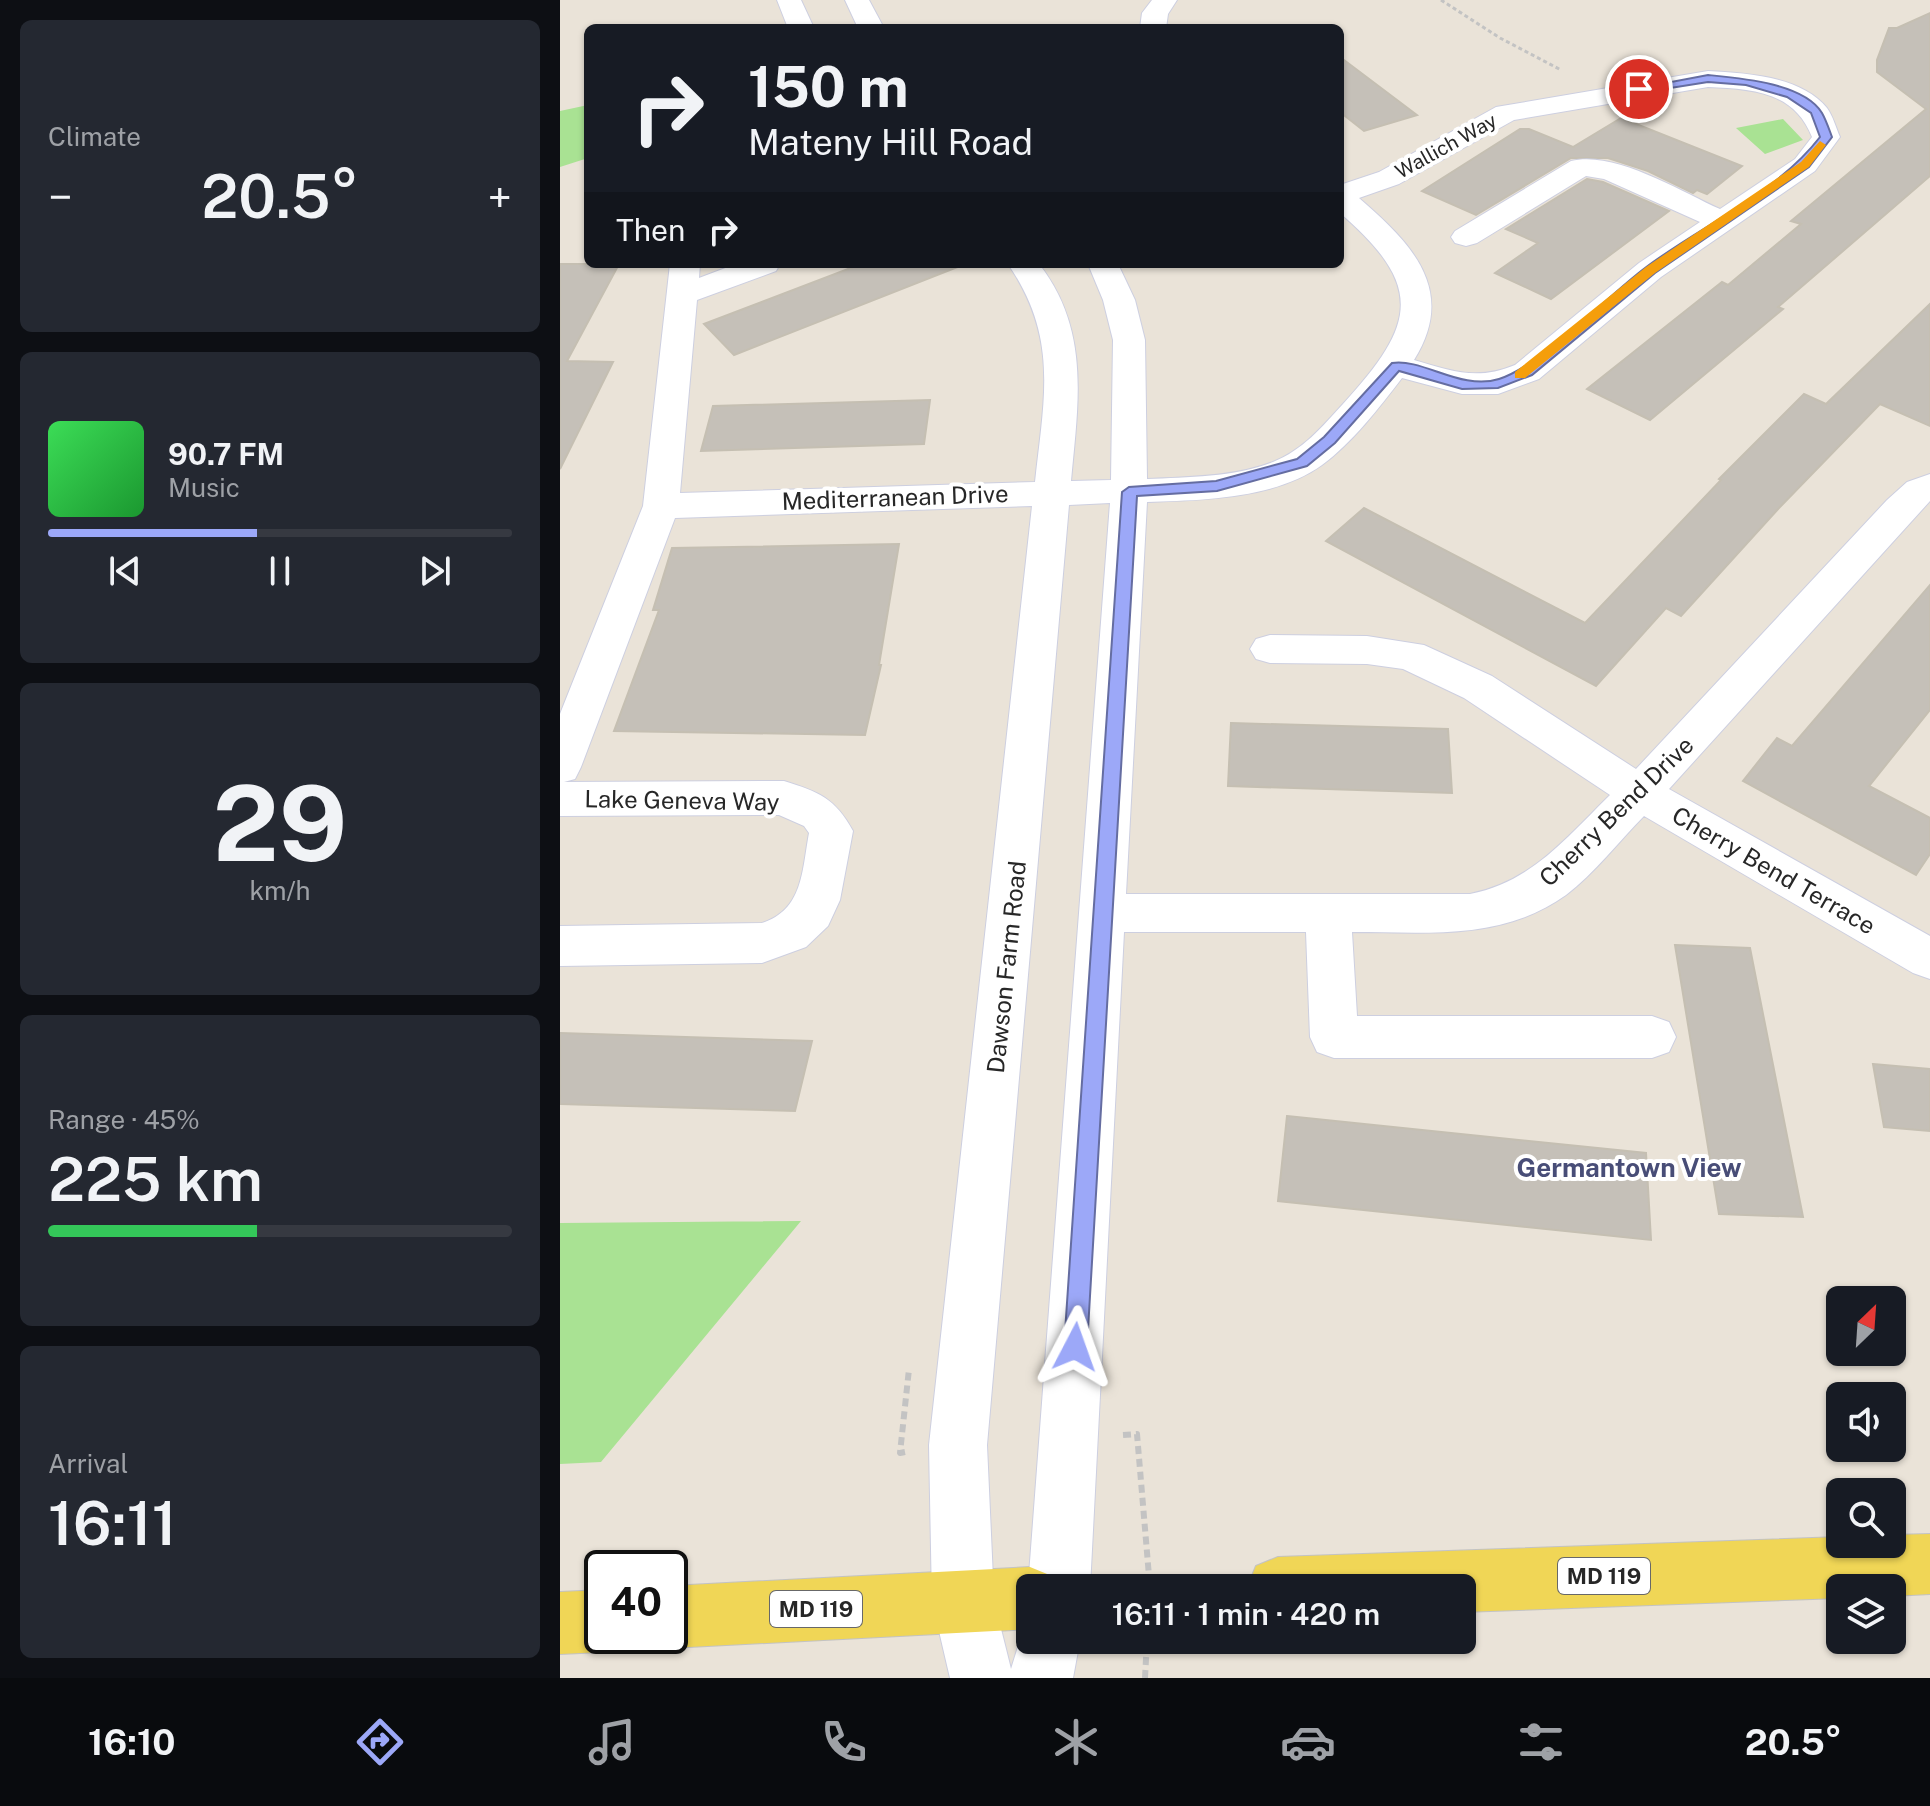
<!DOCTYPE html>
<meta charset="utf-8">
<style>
body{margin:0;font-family:"Public Sans",sans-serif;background:#242831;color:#f1f3f6;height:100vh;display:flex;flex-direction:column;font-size:30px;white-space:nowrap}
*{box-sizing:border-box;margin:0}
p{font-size:26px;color:#9ea1a6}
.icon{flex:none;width:44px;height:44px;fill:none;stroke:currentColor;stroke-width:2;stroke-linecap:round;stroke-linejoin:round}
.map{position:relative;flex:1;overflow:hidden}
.drawer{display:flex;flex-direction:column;gap:20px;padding:20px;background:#0d0f14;width:560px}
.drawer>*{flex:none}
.hud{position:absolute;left:24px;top:24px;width:760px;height:244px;border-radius:12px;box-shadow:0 2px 6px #0004;background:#171b24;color:#f1f3f6;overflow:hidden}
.needle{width:52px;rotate:25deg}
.fabs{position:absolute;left:1266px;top:1286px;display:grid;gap:16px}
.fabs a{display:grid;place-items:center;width:80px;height:80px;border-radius:12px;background:#171b24;box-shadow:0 2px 6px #0004;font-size:40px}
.speed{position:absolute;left:24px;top:1550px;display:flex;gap:16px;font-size:40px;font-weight:700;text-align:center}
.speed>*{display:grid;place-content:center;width:104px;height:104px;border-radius:50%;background:#171b24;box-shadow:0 2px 6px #0004;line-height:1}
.speed .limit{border:4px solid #111;border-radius:12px;background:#fff;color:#111}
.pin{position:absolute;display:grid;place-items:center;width:68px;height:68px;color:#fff;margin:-34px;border:4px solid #fff;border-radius:50%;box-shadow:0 2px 8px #0007}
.me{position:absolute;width:88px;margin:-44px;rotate:4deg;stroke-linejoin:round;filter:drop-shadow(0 0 6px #0008)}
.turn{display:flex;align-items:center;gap:28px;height:168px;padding:0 32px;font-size:36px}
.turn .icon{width:104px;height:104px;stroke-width:2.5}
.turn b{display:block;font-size:56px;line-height:68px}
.then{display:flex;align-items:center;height:76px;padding:0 32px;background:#0003;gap:16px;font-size:30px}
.big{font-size:60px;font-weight:600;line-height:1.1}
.drawer .tile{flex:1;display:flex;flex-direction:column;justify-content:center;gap:12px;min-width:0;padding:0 28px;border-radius:12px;background:#242831}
.drawer .dial{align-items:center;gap:0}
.dial b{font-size:104px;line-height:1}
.song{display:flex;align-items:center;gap:24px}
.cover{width:96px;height:96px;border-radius:12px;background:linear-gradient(135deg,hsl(130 70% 55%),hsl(130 70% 35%))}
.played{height:8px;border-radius:4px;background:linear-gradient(90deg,#9ca8f8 45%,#363941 45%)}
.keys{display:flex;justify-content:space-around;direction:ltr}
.heat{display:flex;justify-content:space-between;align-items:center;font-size:44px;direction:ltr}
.charge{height:12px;border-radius:6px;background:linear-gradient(90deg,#34c759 45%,#363941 0)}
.trip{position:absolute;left:456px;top:1574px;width:460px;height:80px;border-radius:12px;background:#171b24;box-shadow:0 2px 6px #0004;font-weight:600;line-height:80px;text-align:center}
.tabs{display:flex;height:128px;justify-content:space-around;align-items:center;background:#090b0e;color:#9ea1a6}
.tabs .icon{width:56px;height:56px}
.tabs .current{color:#9ca8f8}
.tabs b{font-size:36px;color:#f1f3f6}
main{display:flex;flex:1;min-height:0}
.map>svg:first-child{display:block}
.green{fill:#a9e293}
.building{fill:#c5c0b8;stroke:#c5bfb2;stroke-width:2}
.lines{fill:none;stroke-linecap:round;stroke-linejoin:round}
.minor-casing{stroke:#cdcfe0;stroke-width:2}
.major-casing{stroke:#c3c3c3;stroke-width:2}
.path-far1{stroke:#c3c3c3;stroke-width:3;stroke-dasharray:4 3;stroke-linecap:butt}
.path{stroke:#c3c3c3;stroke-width:6;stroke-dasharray:8 5;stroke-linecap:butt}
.minor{fill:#fff;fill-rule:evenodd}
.major{fill:#f0d656;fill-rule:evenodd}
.route{fill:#9ca8f8;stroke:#656da1;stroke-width:2}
.slow{fill:#f59e0b}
.labels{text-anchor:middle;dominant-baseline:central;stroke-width:8;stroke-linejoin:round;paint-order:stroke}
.far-street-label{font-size:20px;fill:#272727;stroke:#fff}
.shield{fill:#fff;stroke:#686868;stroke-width:2}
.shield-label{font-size:22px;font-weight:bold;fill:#272727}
.street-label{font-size:24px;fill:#272727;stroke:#fff}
.neighbourhood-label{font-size:26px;font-weight:bold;fill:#484d77;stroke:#fff}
</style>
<main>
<section class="drawer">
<div class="tile"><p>Climate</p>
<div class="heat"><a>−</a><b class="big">20.5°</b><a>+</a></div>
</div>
<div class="tile">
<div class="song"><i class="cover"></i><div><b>90.7 FM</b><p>Music</p></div></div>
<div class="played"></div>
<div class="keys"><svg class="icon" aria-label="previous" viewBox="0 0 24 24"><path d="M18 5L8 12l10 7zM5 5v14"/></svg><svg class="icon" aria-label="pause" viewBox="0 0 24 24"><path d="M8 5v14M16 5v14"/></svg><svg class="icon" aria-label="next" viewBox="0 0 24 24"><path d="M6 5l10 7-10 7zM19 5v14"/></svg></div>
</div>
<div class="tile dial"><b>29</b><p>km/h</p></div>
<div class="tile"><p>Range · 45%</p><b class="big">225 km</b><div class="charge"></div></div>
<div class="tile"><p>Arrival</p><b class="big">16:11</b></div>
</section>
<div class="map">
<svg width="1370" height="1678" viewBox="0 0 1370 1678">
<rect width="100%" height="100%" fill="#eae3d8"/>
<path class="green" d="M28 105V158L0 167V111Z
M1223 119 1243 140 1205 154 1176 128Z
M241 1221 41 1462 0 1464V1223Z"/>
<path class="building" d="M1370 13V176L1218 307 1223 309 1090 420 1027 389 1162 282 1168 285 1241 224 1231 221 1366 109 1317 72V60L1329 28H1337Z
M780 57 857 115 804 131 780 112Z
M1061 118 1182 166 1147 194 1137 190 1133 193 1088 171 1048 158H1011L916 215 862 191 960 129H969L1013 147Z
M1027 179 1043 182 1109 211 991 299 935 273 978 243 946 229Z
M0 264H59L7 361 53 362 0 469Z
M301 264 400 266 174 355 144 324Z
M1370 304V426L1320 404 1219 508 1121 616 1106 608 1036 686 766 541 804 508 1025 623 1161 480 1159 479 1244 394 1266 404Z
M370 400 364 444 141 451 153 406Z
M339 544 319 665H321L305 735 54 731 99 610H93L112 548Z
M1370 585V710L1309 786 1370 818V854L1356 875 1183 781 1217 738 1232 746Z
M671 723 888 729 892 793 668 786Z
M1115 945 1190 948 1243 1217 1159 1214Z
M0 1033 252 1041 235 1111 0 1104Z
M1313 1064 1370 1069V1131L1324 1127Z
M727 1116 1086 1153 1091 1240 718 1201Z"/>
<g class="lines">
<defs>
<path id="minor" d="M217 0H241L254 28H228Z
M285 0H309L324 28H298Z
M592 0H617L608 14 606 28H580L582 13Z
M1148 71C1186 73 1241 76 1267 108 1273 116 1276 128 1280 137L1255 171 1101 277 979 379 938 394H902L842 378C819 408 792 443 762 465 715 499 642 500 587 502L566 894H910C972 882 1007 837 1050 795L904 698 843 669 807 664 710 663 696 659 690 649 696 639 710 635 807 636 864 645 932 676 1076 769 1327 500 1347 482 1370 474V501L1109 789 1370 936V979L1353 973 1084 816C1059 841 1034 874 1006 895 942 941 867 932 792 932L797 1016H1092L1109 1022 1116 1037 1109 1052 1092 1058H774L757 1052 750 1037 746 932H564L530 1588H470V1592L468 1588 550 503 509 505 427 1445 434 1601 451 1669 467 1618 470 1617V1640H520L513 1678H390L372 1601 369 1445 472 506 115 518 21 767 15 779 4 782 224 781C259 792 275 798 293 831L280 900 268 926 246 947 202 963 0 966V926L202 923C243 910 242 871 249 833L244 826 219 815 0 816V714L83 506 110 264H140L139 278 176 264H220L216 271 137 300 120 493 475 482C484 398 499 338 448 264H479C531 330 518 404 511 481L551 480 553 340 543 300 528 264H558L575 300 585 340 587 479C628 477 675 477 713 462 743 450 762 427 783 404 855 325 866 287 780 213V185L819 172 936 107ZM1148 87C1192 89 1234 91 1252 137L1235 159 1160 209C1120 191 1054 150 1011 161L895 231 891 237 895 243 906 246 917 243 1026 176 1044 179 1140 222 1079 263 955 365C917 381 892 371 854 360 898 290 851 243 799 198L839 184 954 120Z"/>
<path id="major" d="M1370 1534V1594L1332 1596V1588H1280V1598L902 1612V1588H687L696 1566 718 1557 1280 1537V1544H1332V1535Z
M470 1567 492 1576 496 1588H470V1629L110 1648 87 1636H110V1586Z
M42 1590V1636H67L64 1643 42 1652 0 1654V1592Z"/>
</defs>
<use href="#minor" class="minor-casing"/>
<use href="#major" class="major-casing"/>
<path class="path-far1" d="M881 0 940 38 1001 70"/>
<path class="path" d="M563 1435 577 1434 590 1588
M345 1452 340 1453 349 1369
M585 1678 587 1640"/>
<use href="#minor" class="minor"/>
<use href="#major" class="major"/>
</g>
<path class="route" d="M1148 75C1179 78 1244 83 1262 113 1266 120 1269 129 1272 137L1249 167 1095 273 972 375 938 388 902 389 839 371 775 443 747 466 657 491 577 496 527 1347 523 1355 515 1358 507 1355 504 1347 562 492 569 487 656 481 737 459 764 437 832 363C863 358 901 391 939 379 982 365 1045 298 1085 268 1142 225 1216 194 1260 137L1251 113 1227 97 1186 85 1148 82 1079 93 1074 89Z"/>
<path class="slow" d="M1260 141 1266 145 1249 167 1095 273 965 378H955V372L1086 267 1241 162Z"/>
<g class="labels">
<g class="far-street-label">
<text transform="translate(886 146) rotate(-29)">Wallich Way</text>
</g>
<g class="shield">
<rect x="998" y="1558" width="92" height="36" rx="6"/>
<rect x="210" y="1591" width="92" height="36" rx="6"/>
</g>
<g class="shield-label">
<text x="1044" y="1576">MD 119</text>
<text x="256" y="1609">MD 119</text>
</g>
<g class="street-label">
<text transform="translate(335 497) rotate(-2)">Mediterranean Drive</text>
<text transform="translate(122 800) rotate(1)">Lake Geneva Way</text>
<text transform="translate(1056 811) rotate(-44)">Cherry Bend Drive</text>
<text transform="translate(1214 870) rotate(30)">Cherry Bend Terrace</text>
<text transform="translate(446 967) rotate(-84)">Dawson Farm Road</text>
</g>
<g class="neighbourhood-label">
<text x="1069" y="1167">Germantown View</text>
</g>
</g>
</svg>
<div class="fabs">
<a><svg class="needle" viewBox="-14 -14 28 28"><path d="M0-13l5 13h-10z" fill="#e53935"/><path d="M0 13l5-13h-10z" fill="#9ea1a6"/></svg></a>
<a><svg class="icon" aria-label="sound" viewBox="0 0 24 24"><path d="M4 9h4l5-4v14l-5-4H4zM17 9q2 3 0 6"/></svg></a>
<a><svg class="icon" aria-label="search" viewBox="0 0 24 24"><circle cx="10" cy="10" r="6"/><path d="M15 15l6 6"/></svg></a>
<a><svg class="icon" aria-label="layers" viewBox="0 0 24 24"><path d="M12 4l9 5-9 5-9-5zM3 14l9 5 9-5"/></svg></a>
</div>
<div class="speed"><div class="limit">40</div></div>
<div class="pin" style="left:1079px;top:89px;background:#d93025"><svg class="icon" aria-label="arrive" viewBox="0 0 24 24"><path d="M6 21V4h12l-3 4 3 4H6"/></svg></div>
<svg class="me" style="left:515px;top:1347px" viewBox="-20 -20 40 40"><path d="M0-17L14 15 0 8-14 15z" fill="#9ca8f8" stroke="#fff" stroke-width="4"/></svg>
<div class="trip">16:11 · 1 min · 420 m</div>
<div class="hud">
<div class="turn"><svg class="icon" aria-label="right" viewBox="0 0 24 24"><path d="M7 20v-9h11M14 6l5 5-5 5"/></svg><div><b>150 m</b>Mateny Hill Road</div></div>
<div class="then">Then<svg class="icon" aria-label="right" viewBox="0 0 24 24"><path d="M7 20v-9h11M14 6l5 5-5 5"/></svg></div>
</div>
</div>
</main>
<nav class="tabs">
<b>16:10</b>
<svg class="icon current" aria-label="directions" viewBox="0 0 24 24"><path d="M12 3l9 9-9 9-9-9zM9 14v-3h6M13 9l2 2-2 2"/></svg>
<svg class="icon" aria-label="music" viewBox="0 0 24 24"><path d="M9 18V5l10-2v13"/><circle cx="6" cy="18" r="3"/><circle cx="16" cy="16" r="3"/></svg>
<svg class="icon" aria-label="phone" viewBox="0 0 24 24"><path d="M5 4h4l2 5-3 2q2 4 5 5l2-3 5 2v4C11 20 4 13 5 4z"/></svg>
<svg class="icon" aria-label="climate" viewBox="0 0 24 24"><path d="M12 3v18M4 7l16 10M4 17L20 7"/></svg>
<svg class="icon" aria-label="car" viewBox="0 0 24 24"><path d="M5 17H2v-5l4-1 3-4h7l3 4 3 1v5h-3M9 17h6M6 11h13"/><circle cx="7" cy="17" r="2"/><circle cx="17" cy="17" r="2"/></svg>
<svg class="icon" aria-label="filters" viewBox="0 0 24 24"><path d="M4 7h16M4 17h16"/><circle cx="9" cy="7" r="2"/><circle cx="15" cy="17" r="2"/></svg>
<b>20.5°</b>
</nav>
